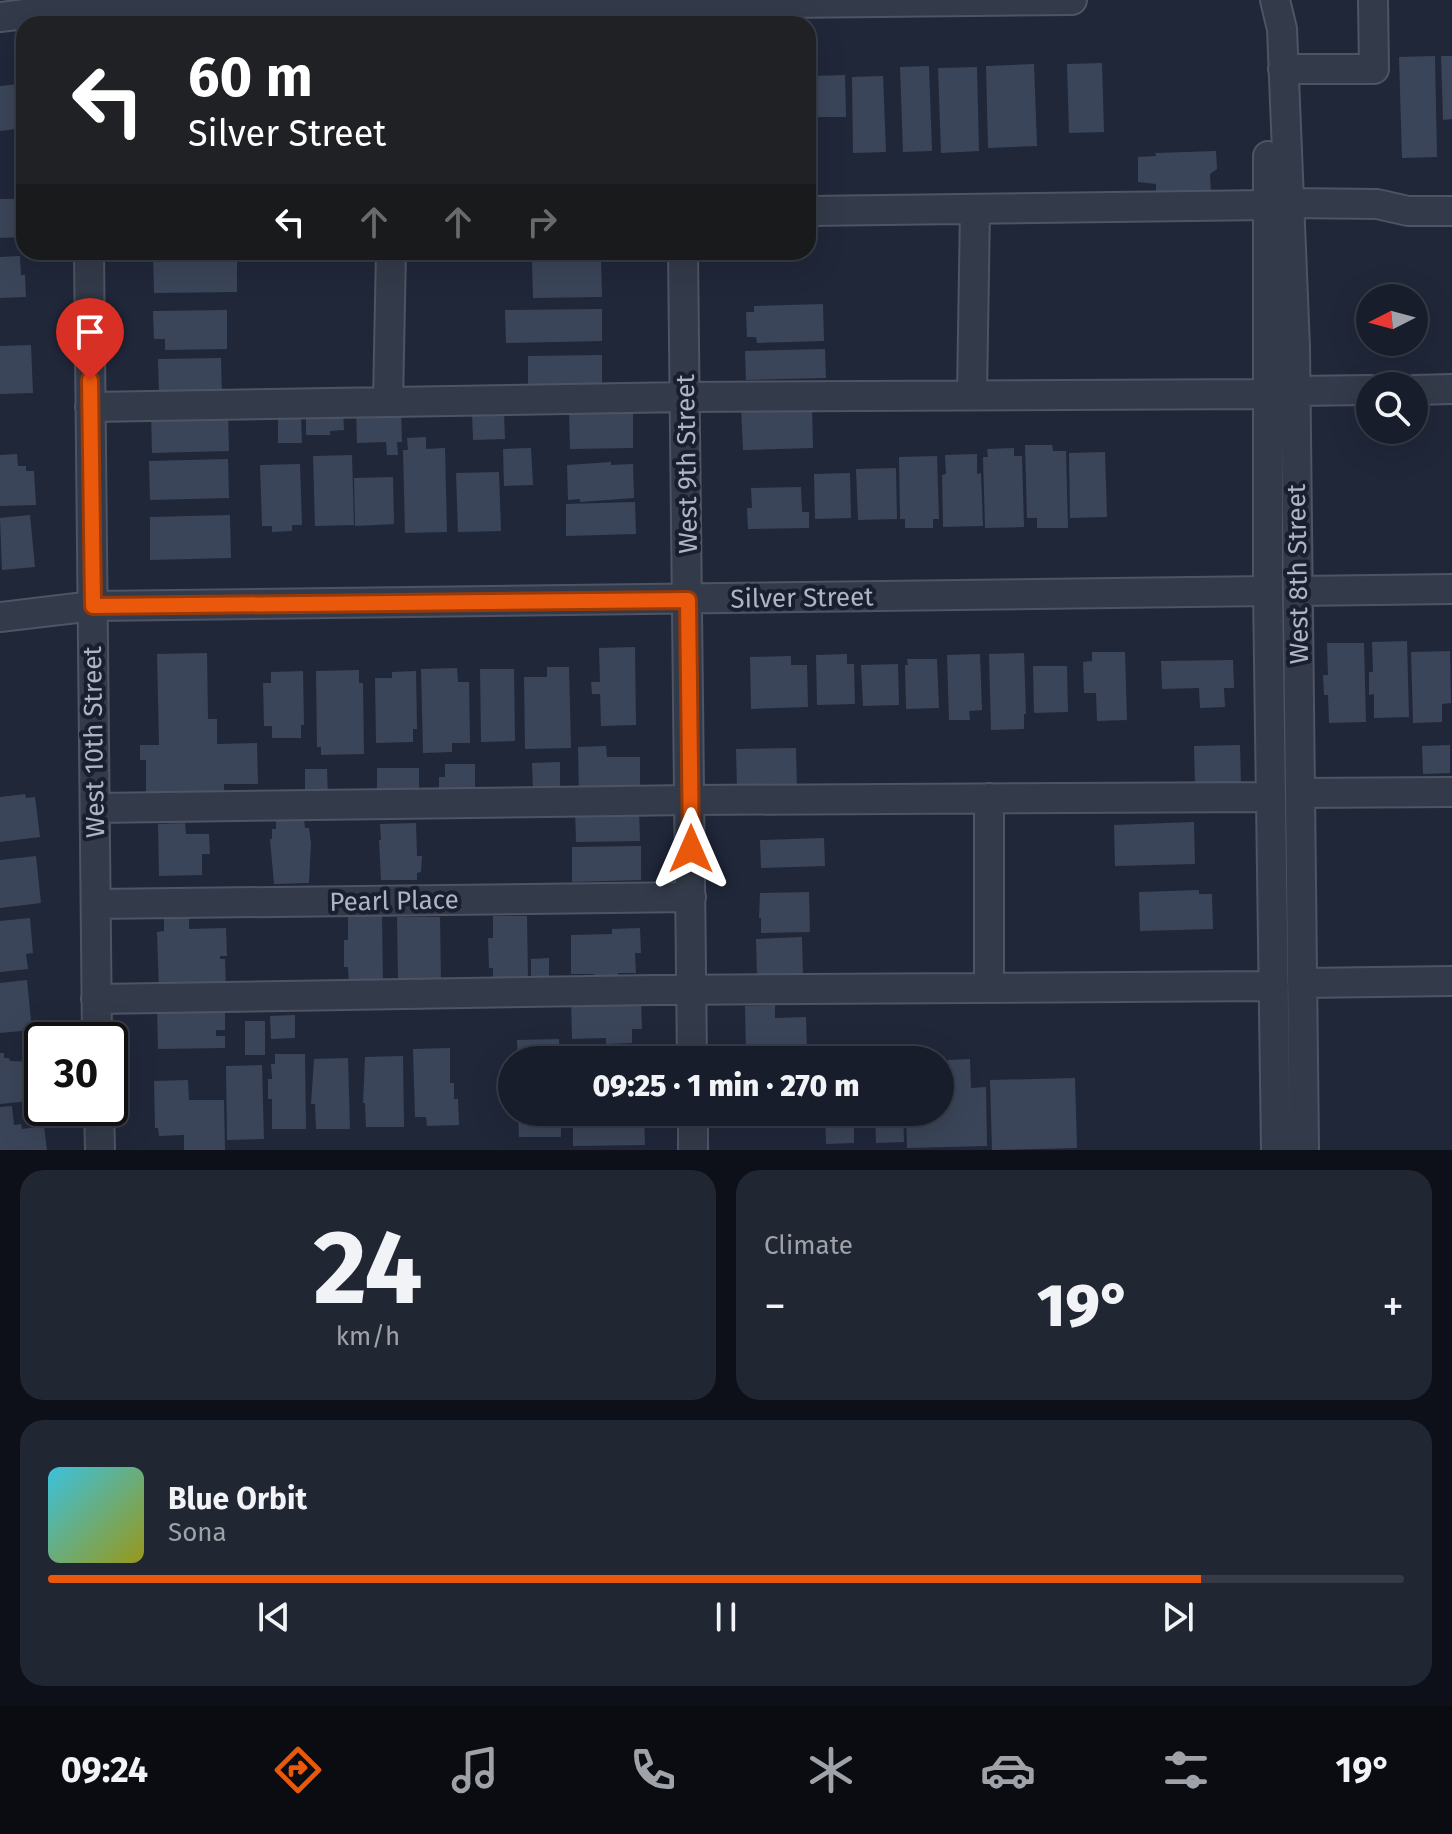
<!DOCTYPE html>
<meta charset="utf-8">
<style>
body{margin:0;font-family:"Fira Sans",sans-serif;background:#212633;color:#f1f3f6;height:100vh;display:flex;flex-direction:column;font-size:30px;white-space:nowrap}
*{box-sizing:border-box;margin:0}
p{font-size:26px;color:#9fa2a9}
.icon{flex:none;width:44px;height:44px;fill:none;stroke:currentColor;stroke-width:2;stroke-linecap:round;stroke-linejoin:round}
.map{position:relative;height:1150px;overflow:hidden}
.side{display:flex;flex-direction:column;gap:20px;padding:20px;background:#0d1018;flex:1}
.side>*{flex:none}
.top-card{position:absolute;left:16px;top:16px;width:800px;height:244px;border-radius:24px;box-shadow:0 8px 32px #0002,0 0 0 2px #363b47;background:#202124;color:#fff;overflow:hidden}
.needle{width:52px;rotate:264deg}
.controls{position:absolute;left:1356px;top:284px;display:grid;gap:16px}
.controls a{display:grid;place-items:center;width:72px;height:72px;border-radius:50%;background:#181d2b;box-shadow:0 8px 32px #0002,0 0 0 2px #363b47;font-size:40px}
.speed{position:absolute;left:24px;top:1022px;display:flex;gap:16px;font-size:40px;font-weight:700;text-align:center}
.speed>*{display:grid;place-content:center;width:104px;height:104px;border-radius:50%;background:#181d2b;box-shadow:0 8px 32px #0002,0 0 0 2px #363b47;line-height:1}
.speed .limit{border:4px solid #111;border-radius:12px;background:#fff;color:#111}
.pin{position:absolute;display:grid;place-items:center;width:68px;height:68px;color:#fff;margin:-82px -34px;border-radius:50% 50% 50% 0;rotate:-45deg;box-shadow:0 0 8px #0007}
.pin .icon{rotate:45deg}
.me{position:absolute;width:88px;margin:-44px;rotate:0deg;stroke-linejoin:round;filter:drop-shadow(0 0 6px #0008)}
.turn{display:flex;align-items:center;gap:28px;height:168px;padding:0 40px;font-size:36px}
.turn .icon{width:104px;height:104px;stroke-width:2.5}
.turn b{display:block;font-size:56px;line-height:68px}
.lanes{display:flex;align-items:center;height:76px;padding:0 40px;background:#0003;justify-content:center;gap:40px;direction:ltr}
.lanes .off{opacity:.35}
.big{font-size:60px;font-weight:800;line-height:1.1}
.side .card{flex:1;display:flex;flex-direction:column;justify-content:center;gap:12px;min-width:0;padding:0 28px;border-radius:24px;background:#212633}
.side .dial{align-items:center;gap:0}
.dial b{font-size:104px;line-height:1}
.song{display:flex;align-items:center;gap:24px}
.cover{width:96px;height:96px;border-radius:12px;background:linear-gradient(135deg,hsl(190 70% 55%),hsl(60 70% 35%))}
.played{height:8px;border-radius:4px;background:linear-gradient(90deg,#ea580c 85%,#363b47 85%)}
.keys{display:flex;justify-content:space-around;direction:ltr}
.heat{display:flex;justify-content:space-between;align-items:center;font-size:44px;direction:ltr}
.side .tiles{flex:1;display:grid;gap:20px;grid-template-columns:1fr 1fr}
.card:last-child{grid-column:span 2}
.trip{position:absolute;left:498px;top:1046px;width:456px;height:80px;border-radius:40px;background:#181d2b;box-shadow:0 8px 32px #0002,0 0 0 2px #363b47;font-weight:800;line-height:80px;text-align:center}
.menu{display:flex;height:128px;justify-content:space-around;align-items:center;background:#0a0c11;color:#9fa2a9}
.menu .icon{width:56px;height:56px}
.menu .current{color:#ea580c}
.menu b{font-size:36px;color:#f1f3f6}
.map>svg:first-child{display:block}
.building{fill:#3b4559}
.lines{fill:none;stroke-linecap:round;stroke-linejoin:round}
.minor-casing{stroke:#4e5464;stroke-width:32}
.minor{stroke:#333a49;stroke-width:28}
.route-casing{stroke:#983908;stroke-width:20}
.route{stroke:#ea580c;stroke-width:14}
.labels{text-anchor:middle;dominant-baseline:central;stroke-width:8;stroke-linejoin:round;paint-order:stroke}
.street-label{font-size:26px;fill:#aeb4c6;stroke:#191f2e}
</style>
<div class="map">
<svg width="1452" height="1150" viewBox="0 0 1452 1150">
<rect width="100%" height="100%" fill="#202739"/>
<path class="building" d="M1435 56 1437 157 1402 158 1399 57Z
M1441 56H1452V119L1443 120Z
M1102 63 1104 132 1069 133 1067 64Z
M1034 64 1037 146 988 148 986 66Z
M929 66 932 151 903 152 900 67Z
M977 67 979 151 941 153 938 68Z
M845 75 846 117H812L811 76Z
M883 76 886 152 853 153 852 77Z
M20 84 24 128 0 131V86Z
M1216 151 1217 169 1210 174 1211 193 1156 195V184L1138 182V157L1156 156 1155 153Z
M0 199H18L19 216H23V237L0 238Z
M153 252H215V258L237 257V292L154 293Z
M20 256 21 275H25L26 297 0 298V257Z
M601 259 602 297 533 298 532 261Z
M823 304 824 341 757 343 756 337H747L746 312H754V306Z
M602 309V341L506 343 505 310Z
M227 310V349L165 350V339H154L153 311Z
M31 345 33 393 0 394V346Z
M825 349 826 378 746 380 745 351Z
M602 355V389L528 390V356Z
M221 358 222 393 159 394 158 359Z
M812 405 813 448 743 450 741 407Z
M401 410 402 442H397L398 455H387L386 442 357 443 356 411Z
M633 410V448L570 449 569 411Z
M228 412 229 451 152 453 151 414Z
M343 412 344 430 330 431V435H306V414Z
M504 412 505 439 473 440 472 413Z
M278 416H301L302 443H278Z
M426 437V449L445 448 447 532 405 533 403 450H408L407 438Z
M1025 445H1052L1053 451H1066L1068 528H1037V518H1027Z
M531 448 533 485 504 486 503 449Z
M1014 448V456H1022L1024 527 985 528 983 457H988L987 449Z
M1105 452 1107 517 1070 518 1069 453Z
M17 454 18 466H26V471H34L36 505 0 506V455Z
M977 454V474L981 473 983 526 943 527 942 475 946 474 945 455Z
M352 455 354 525 315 526 313 456Z
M937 456 939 519H933V528H905V519H900L899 457Z
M228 459 229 498 150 500 149 461Z
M611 462V465L633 464 634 498 580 502V499L568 500 567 465Z
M300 464 302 525H292V531L272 532V526H262L260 465Z
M896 468 897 519 858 520 856 469Z
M499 472 501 531 458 532 456 473Z
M850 473 851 518 815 519 814 474Z
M393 477 394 524 355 526 354 478Z
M801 487 802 512H809V528L748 529 747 508H752L751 488Z
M635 502 636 534 566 536V504Z
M30 515 35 567 2 570 0 518Z
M230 515 231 558 150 560V517Z
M1407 641 1409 717 1374 718V694L1369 695V672H1373L1372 642Z
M1327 643H1364L1366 722 1329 723 1328 695H1324L1323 675H1328Z
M635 647 636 725 601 726 600 694H592L591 682H600L599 648Z
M1450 651 1451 703 1442 704V722L1413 723 1411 652Z
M1092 652H1125L1127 720 1097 721 1096 693H1084L1083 662 1092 661Z
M207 653 208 719H217V744L257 743 258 784H224V798L146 799V760H140V745H159L157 654Z
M1024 653 1026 714H1024V729L991 730 989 654Z
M847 654V664H854L855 704 817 705 816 655Z
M980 654 982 710 969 711 970 720H949L947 655Z
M791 656V665H807L808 707 751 709 750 657Z
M907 659H937L939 708 906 709 905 665H908Z
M1233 660 1234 688H1224L1225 707 1200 708 1199 688 1162 689 1161 661Z
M898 664 899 705 863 706 861 665Z
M1033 666H1067L1068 712 1034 713Z
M547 667H569L571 748 525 749 524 677H547Z
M457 668 458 682H469L470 743H452V752L423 753 421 669Z
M480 669H514L515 741 481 742Z
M359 670V683H363L364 754 321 755V747H317L316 671Z
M303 671 304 725H301V738H272V726H264L263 683H271V672Z
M416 671 417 729H413V742L376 743 375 678H392V672Z
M1240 745 1241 784 1195 785 1194 746Z
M1450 745V773L1423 774 1422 746Z
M606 746 607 757H640V793L579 794 578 747Z
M796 748 797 788 737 789 736 749Z
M560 762V789H533L532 763Z
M445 764H475V796L439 797V777H445Z
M377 768H419V794L377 795Z
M305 769H327L328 796H305Z
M25 794 26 798 35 797 40 837 0 842V797Z
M639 808 640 841 576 842 575 809Z
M304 818 305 828H309L311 843 309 883 274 884 270 839H272V829H276V819Z
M1194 822 1195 864 1115 866 1114 825Z
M185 823 186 834H209L210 854H202V875L159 876 158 824Z
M416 823 417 856H422L421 872 417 873V880H381L379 840H381L380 824Z
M824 838 825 866 761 868 760 840Z
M641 846V880L572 882V847Z
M36 856 41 903 0 908V860Z
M1199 890V894H1212L1213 929 1140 931 1139 892Z
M809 892 810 932 761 933V918H759L760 893Z
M348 916H382L383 986H349L348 967H344V940H348Z
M493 916H527L528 979 493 980V968H489L488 938H493Z
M397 917H440L441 981 398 982Z
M30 918 33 953 26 954 28 969 0 972V921Z
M189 918V929L226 928 227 956H220V959H225L226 990 159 991 157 932 164 931V919Z
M640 928 641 953H635L636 973H618L619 978 593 979 594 974H571V935L612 934V929Z
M802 937 803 975 757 977 756 939Z
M549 958V979L531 980V959Z
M27 980 32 1030 0 1033V983Z
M571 998 641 1000 642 1029H632V1043L606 1044V1038L572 1039Z
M225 1005V1030H216V1036H225V1048L158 1049 157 1006Z
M775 1005V1018L806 1017 807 1051 746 1053 745 1006Z
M295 1015V1038L271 1039 270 1016Z
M245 1021H265V1055H245Z
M559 1039 560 1060H518L517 1040Z
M450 1048V1083H454V1099H458L459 1125 427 1126 426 1117H415L413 1049Z
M0 1053H4V1058H9L10 1061 36 1062 39 1095 29 1096 30 1101 0 1104Z
M275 1054H305L306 1129H272V1099H268V1079H272L271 1064H275Z
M403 1056 404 1127H366L365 1103H363L365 1057Z
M348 1058 350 1129H316L315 1104H311L314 1059Z
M970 1059 971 1088 986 1087 987 1146 907 1148 906 1112H940V1088H949L948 1060Z
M262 1065 264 1139 227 1140 226 1066Z
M1075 1078 1077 1148 992 1150 990 1080Z
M188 1080 189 1100H224L225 1150H184V1135L159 1136 158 1128H155L154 1081Z
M12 1106 14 1125 21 1124 22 1129 44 1126 47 1150H0V1107Z
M518 1112H561V1137H519Z
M573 1112H644L645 1145 573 1146Z
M751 1112H803V1121L751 1122Z
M825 1112H854V1143L826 1144Z
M875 1112H903L904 1142 876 1143Z"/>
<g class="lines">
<defs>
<path id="minor" d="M1275 0 1282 29 1295 347 1304 1150
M0 17 49 11 1072 0
M1283 69H1374L1373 0
M1268 156V591L1276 1150
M1288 203 1377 204 1408 211H1452
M808 211 1268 205
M89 252 97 1040
M683 252 692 1060
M1414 390 1452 389
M1295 391 1370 390
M972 395 975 209
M388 402 391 252
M90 407 685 397 1267 394
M1298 591 1452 589
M0 617 93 606 1268 591
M1300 793 1452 792
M95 808 691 800 1271 797
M96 904 691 897
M1303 983 1452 981
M989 988V798
M96 999 655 990 1274 986
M99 1108 100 1150
M693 1112V1150"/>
</defs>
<use href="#minor" class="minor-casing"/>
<use href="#minor" class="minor"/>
</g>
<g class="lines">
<defs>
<path id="route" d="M90 380 93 606 688 600 691 849"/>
</defs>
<use href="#route" class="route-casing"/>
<use href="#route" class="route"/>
</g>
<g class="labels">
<g class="street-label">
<text transform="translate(687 464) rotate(-91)">West 9th Street</text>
<text transform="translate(1298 574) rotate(-91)">West 8th Street</text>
<text transform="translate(802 598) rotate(-1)">Silver Street</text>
<text transform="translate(94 742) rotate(-91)">West 10th Street</text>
<text transform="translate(394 901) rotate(-1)">Pearl Place</text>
</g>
</g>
</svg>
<div class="controls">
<a><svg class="needle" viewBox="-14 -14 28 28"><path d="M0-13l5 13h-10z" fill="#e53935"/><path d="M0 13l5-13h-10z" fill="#9fa2a9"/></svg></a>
<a><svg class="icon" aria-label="search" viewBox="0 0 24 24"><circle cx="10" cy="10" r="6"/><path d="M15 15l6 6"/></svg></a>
</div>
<div class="speed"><div class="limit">30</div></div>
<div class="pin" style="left:90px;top:380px;background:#d93025"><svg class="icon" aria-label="arrive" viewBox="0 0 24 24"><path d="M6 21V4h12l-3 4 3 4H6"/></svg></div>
<svg class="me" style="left:691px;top:849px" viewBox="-20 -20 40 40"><path d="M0-17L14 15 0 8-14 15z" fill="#ea580c" stroke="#fff" stroke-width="4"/></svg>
<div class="trip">09:25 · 1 min · 270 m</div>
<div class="top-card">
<div class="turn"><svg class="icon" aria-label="left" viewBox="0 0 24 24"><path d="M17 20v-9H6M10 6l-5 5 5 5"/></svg><div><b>60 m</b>Silver Street</div></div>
<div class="lanes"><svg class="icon" aria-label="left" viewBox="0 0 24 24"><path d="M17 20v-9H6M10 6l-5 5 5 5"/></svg><svg class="icon off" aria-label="ahead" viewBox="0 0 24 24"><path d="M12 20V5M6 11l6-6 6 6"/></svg><svg class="icon off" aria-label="ahead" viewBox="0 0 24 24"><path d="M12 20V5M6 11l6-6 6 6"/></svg><svg class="icon off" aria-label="right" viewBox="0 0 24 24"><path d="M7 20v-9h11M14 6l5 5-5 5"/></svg></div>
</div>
</div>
<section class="side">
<div class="tiles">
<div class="card dial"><b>24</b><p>km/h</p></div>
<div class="card"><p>Climate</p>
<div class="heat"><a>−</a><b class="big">19°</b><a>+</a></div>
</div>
<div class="card">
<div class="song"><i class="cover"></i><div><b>Blue Orbit</b><p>Sona</p></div></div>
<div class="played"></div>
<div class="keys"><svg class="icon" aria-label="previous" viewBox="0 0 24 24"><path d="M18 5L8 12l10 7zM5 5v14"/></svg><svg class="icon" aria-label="pause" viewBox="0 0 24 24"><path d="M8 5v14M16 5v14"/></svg><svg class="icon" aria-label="next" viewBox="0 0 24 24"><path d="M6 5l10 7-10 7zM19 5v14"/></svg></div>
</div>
</div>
</section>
<nav class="menu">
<b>09:24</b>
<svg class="icon current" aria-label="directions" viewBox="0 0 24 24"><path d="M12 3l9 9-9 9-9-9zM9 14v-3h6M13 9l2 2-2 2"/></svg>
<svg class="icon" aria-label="music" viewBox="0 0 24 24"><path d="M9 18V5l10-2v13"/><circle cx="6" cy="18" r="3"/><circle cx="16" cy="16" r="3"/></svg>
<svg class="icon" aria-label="phone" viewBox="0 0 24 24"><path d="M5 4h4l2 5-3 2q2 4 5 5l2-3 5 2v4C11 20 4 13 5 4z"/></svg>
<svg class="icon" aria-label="climate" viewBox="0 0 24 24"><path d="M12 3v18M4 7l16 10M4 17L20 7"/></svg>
<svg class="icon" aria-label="car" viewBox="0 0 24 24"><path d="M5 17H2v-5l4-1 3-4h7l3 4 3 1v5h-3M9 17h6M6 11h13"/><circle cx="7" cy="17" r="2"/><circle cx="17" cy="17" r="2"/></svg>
<svg class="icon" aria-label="filters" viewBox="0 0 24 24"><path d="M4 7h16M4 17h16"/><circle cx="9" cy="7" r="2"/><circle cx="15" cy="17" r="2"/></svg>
<b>19°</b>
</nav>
